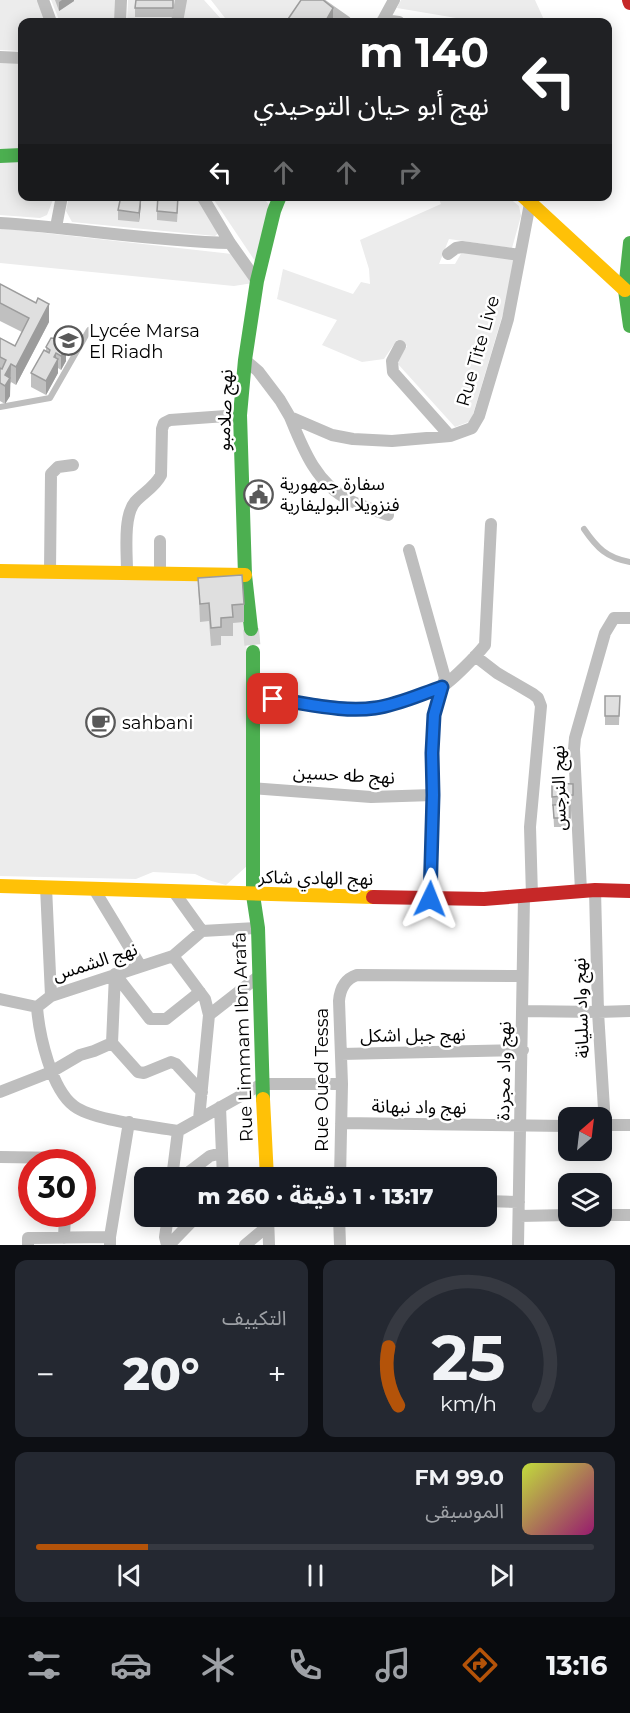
<!DOCTYPE html>
<html lang="ar">
<meta charset="utf-8">
<style>
body{margin:0;font-family:Montserrat,"Noto Sans Arabic",sans-serif;background:#242831;color:#f1f3f6;direction:rtl;height:100vh;display:flex;flex-direction:column;font-size:22px;white-space:nowrap}
*{box-sizing:border-box;margin:0}
p{font-size:20px;color:#9ea1a6}
.icon{flex:none;width:33px;height:33px;fill:none;stroke:currentColor;stroke-width:2;stroke-linecap:round;stroke-linejoin:round}
.map{position:relative;height:1245px;overflow:hidden;direction:ltr}
.sheet{display:flex;flex-direction:column;gap:15px;padding:15px;background:#0d0f14;flex:1}
.sheet>*{flex:none}
.banner{position:absolute;left:18px;top:18px;width:594px;height:183px;border-radius:12px;box-shadow:0 3px 15px #0003;direction:rtl;background:#202124;color:#fff;overflow:hidden}
.needle{width:39px;rotate:28deg}
.controls{position:absolute;left:558px;top:1107px;display:grid;gap:12px}
.controls a{display:grid;place-items:center;width:54px;height:54px;border-radius:12px;background:#171b24;box-shadow:0 3px 15px #0003;font-size:30px}
.speed{position:absolute;left:18px;top:1149px;display:flex;gap:12px;font-size:30px;font-weight:700;text-align:center}
.speed>*{display:grid;place-content:center;width:78px;height:78px;border-radius:50%;background:#171b24;box-shadow:0 3px 15px #0003;line-height:1}
.speed .limit{border:9px solid #d22;background:#fff;color:#111}
.pin{position:absolute;display:grid;place-items:center;width:51px;height:51px;color:#fff;margin:-26px;border-radius:12px;box-shadow:0 3px 9px #0006}
.me{position:absolute;width:66px;margin:-33px;rotate:2deg;stroke-linejoin:round;filter:drop-shadow(0 0 4px #0008)}
.turn{display:flex;align-items:center;gap:21px;height:126px;padding:0 24px;font-size:27px}
.turn .icon{width:78px;height:78px;stroke-width:2.5}
.turn b{display:block;font-size:42px;line-height:51px}
.lanes{display:flex;align-items:center;height:57px;padding:0 24px;background:#0003;justify-content:center;gap:30px;direction:ltr}
.lanes .off{opacity:.35}
.big{font-size:45px;font-weight:800;line-height:1.1}
.sheet .tile{flex:1;display:flex;flex-direction:column;justify-content:center;gap:9px;min-width:0;padding:0 21px;border-radius:12px;background:#242831}
.sheet .dial{align-items:center;gap:0}
.dial svg{height:156px;overflow:visible;fill:none;stroke:#363941;stroke-width:7;stroke-linecap:round;text-anchor:middle}
.dial text{fill:#f1f3f6;stroke:none}
.song{display:flex;align-items:center;gap:18px}
.cover{width:72px;height:72px;border-radius:9px;background:linear-gradient(135deg,hsl(70 70% 55%),hsl(320 70% 35%))}
.played{height:6px;border-radius:3px;background:linear-gradient(90deg,#b45309 20%,#363941 20%)}
.keys{display:flex;justify-content:space-around;direction:ltr}
.heat{display:flex;justify-content:space-between;align-items:center;font-size:33px;direction:ltr}
.sheet .tiles{flex:1;display:grid;gap:15px;grid-template-columns:1fr 1fr}
.tile:last-child{grid-column:span 2}
.trip{position:absolute;left:134px;top:1167px;width:363px;height:60px;border-radius:12px;background:#171b24;box-shadow:0 3px 15px #0003;font-weight:800;line-height:60px;text-align:center;direction:rtl}
.menu{display:flex;height:96px;justify-content:space-around;align-items:center;background:#090b0e;color:#9ea1a6}
.menu .icon{width:42px;height:42px}
.menu .active{color:#b45309}
.menu b{font-size:27px;color:#f1f3f6}
.map>svg:first-child{display:block}
.green{fill:#ececec}
.lines{fill:none;stroke-linecap:round;stroke-linejoin:round}
.secondary-tunnel{stroke:#d9d9d9;stroke-width:16;stroke-dasharray:16 8;stroke-linecap:butt}
.lane{stroke:#bebebe;stroke-width:6}
.street{stroke:#bebebe;stroke-width:12}
.fast{stroke:#4caf50;stroke-width:14}
.slow{stroke:#ffc107;stroke-width:14}
.jam{stroke:#c62828;stroke-width:14}
.wall{fill:#c0c0c0}
.shaded-wall{fill:#9c9c9c}
.building{fill:#dfdfdf;stroke:#9c9c9c;stroke-width:1.5}
.route-casing{stroke:#114b97;stroke-width:15}
.route{stroke:#1a73e8;stroke-width:10}
.labels{text-anchor:middle;dominant-baseline:central;stroke-width:5;stroke-linejoin:round;paint-order:stroke}
.poi-label{font-size:18px;fill:#000;stroke:#fff;text-anchor:start}
.street-label{font-size:18px;fill:#000;stroke:#fff}
</style>
<div class="map">
<svg width="630" height="1245" viewBox="0 0 630 1245">
<rect width="100%" height="100%" fill="#fff"/>
<path class="green" d="M0 0H40L48 22H22V51L0 50Z
M51 0H117L116 22H60Z
M128 0H177L171 22H127Z
M184 0H204L222 20 228 22H180Z
M211 0H307L292 22H234L225 18Z
M401 0H535L545 22H480L397 8Z
M0 61 22 62V149H0Z
M0 162H22V196L54 197 47 215 40 218 0 215Z
M69 197H197L220 232 215 236 72 222 66 211Z
M212 197H263L269 205 255 261Z
M438 197H508L519 206 521 216 512 248 449 239 439 264H455L462 252 515 259 504 310 471 421 455 427 397 363 407 346 397 340 384 359 362 362 322 345 337 320 277 299 283 269 353 294 361 282 370 284 369 269 360 240 441 204Z
M0 228 232 254 253 283 234 286 0 263Z
M0 577 243 578 249 696 248 865 226 885 208 880 195 874 153 872 136 879 0 876Z"/>
<g class="lines">
<path class="secondary-tunnel" d="M251 629 253 652"/>
<path class="lane" d="M0 407 50 398 89 330
M584 529C597 548 607 558 630 562"/>
<path class="street" d="M43 0 51 22
M315 0 346 22
M383 20 399 22
M120 22 121 0
M177 22 181 0
M382 22 394 0
M0 57 22 58
M202 196 230 243 257 281
M0 223C77 228 153 241 230 243
M56 227 62 196
M448 254 456 248 462 247 520 255
M400 346 392 361 393 372 450 436
M245 360 258 371 280 400 290 417 332 435 353 439 392 441 450 436 472 428 479 416 508 319 531 198
M290 417C303 449 316 483 349 500 361 506 375 510 388 515
M160 541V573
M409 550 445 678 434 715 433 730 430 899
M50 571 51 474 58 467 73 465
M127 571C127 553 123 516 135 502 143 493 155 487 161 475L162 429 164 423 170 420 240 415
M475 656 497 673 533 694 538 698 541 706 530 827 532 896
M253 697 354 709C380 709 418 699 441 687 451 682 477 655 485 645L491 524
M252 788 371 797 433 795
M46 887 51 996
M94 889 140 965
M595 890 598 1012 605 1125
M581 891 574 749 575 738 605 633 614 618H630
M174 892 202 931
M173 956 205 999 209 1015 199 1119
M115 974 112 1043 138 1072 144 1073 171 1062 176 1064 202 1092
M115 974 150 1019H166L200 992
M0 999 37 1007
M37 1007 51 996 173 956 202 931 258 928
M37 1007C39 1034 51 1089 74 1106 94 1121 152 1126 178 1131
M522 1011 598 1012 630 1011
M209 1015 259 976
M341 1054 523 1050
M0 1092 51 1072 80 1055 94 1051 112 1043
M220 1107 223 1178
M341 1123 568 1126
M602 1125H630
M0 1157 66 1158 73 1162
M172 1178 178 1131 262 1084H342
M181 1178 210 1156 222 1153
M340 1178 342 1084 339 1001C340 989 345 979 357 975L522 976
M486 1201 519 1202
M602 1215H630
M268 1216 269 1245
M339 1216 340 1245
M519 1216 568 1215
M64 1238 65 1214
M28 1245V1238L110 1237
M110 1245V1237L129 1122
M167 1245 165 1237 168 1216
M169 1245 197 1216
M245 1245 269 1225
M518 1245 524 897"/>
<path class="fast" d="M0 156 22 155
M630 243 625 290 630 326
M251 629 245 575 240 415 245 360 257 281 274 211 280 196
M253 652V895L258 928 263 1099"/>
<path class="slow" d="M523 196 625 290
M0 571 245 575
M0 886 373 897
M263 1099 267 1178"/>
<path class="jam" d="M629 0 630 3
M373 897 484 899 595 890 630 891"/>
</g>
<path class="wall" d="M55 0H74V1L59 11Z
M173 0V17H135V8Z
M141 205 139 222 118 220V210Z
M178 206 177 222 157 220V211Z
M0 284 49 322 16 385 11 382 10 384V396L5 404 0 401V338L15 346 22 332 0 321Z
M51 338 66 361 61 370 58 368V373L46 395 31 387V373L46 351V347Z
M198 578 244 604V622L233 623V636H221V645L211 646 209 621 200 622Z
M605 696H620L619 725H605Z
M552 783 573 784V804H570V827H554L553 806H552Z"/>
<path class="shaded-wall" d="M62 0H74V1L59 11V2Z
M333 8V18L331 22H325Z
M141 196V205L139 222V213Z
M49 304V322L16 385V367Z
M66 347V361L61 370V356Z
M56 353V363L58 359V373L46 395V381Z
M11 364 10 396 5 404V375Z"/>
<path class="building" d="M136 0H173V8H135Z
M301 0H323L333 8 325 22H286Z
M121 196H141L139 213 118 210Z
M158 196H178L177 213 157 211Z
M0 284 36 303 38 298 49 304 16 367 11 364 5 375 10 378 5 386 0 383V368L2 369 6 360 0 357V338L15 346 29 318 0 303Z
M51 338 58 339 66 347 61 356 56 353 54 357 58 359 46 381 31 373 44 350 49 353 50 350 46 347Z
M242 575 244 604 232 605 233 617 221 618V627L211 628 209 603 200 604 198 578Z
M605 696H620L619 716H605Z
M552 783 573 784V795L552 797Z
M570 804V818H554L553 805Z"/>
<g class="lines">
<defs>
<path id="route" d="M273 699C306 703 343 713 375 708 398 705 421 694 442 687L434 715 432 753 433 795 430 899"/>
</defs>
<use href="#route" class="route-casing"/>
<use href="#route" class="route"/>
</g>
<defs>
<symbol id="university-ring" viewBox="-11 -11 22 22"><circle r="9.5" fill="#fff" stroke="#595959" stroke-width="1.5"/><path d="M0-5L7-2L0 1L-7-2ZM-4 1L0 2.5L4 1V4Q0 6-4 4Z" fill="#595959"/></symbol>
<symbol id="civic-ring" viewBox="-11 -11 22 22"><circle r="9.5" fill="#fff" stroke="#595959" stroke-width="1.5"/><path d="M-.6-6.5H3V-4.5H.6V-3L4-1V1h2V6H-6V1h2V-1L-.6-3ZM-1.2 2.5V6h2.4V2.5Z" fill="#595959"/></symbol>
<symbol id="cafe-ring" viewBox="-11 -11 22 22"><circle r="9.5" fill="#fff" stroke="#595959" stroke-width="1.5"/><path d="M-5.5-4.5H6V0H3Q3 3.5 0 3.5H-2.5Q-5.5 3.5-5.5 0ZM3-3.2v2h1.7v-2ZM-6 4.5H4V6H-6Z" fill="#595959"/></symbol>
</defs>
<g fill-rule="evenodd">
<use href="#university-ring" x="52" y="324" width="33" height="33"/>
<use href="#civic-ring" x="242" y="478" width="33" height="33"/>
<use href="#cafe-ring" x="84" y="706" width="33" height="33"/>
</g>
<g class="labels">
<g class="poi-label">
<text x="89" y="331">Lycée Marsa<tspan x="89" dy="21">El Riadh</tspan></text>
<text x="280" y="484">سفارة جمهورية<tspan x="280" dy="21">فنزويلا البوليفارية</tspan></text>
<text x="122" y="723">sahbani</text>
</g>
<g class="street-label">
<text transform="translate(478 351) rotate(-74)">Rue Tite Live</text>
<text transform="translate(225 410) rotate(-88)">نهج صلامبو</text>
<text transform="translate(344 775) rotate(3)">نهج طه حسين</text>
<text transform="translate(559 788) rotate(-91)">نهج النرجس</text>
<text transform="translate(316 878) rotate(1)">نهج الهادي شاكر</text>
<text transform="translate(95 962) rotate(-18)">نهج الشمس</text>
<text transform="translate(581 1008) rotate(-92)">نهج واد سليانة</text>
<text transform="translate(413 1035) rotate(-1)">نهج جبل اشكل</text>
<text transform="translate(243 1037) rotate(-92)">Rue Limmam Ibn Arafa</text>
<text transform="translate(504 1071) rotate(-89)">نهج واد مجردة</text>
<text transform="translate(322 1080) rotate(-90)">Rue Oued Tessa</text>
<text transform="translate(419 1107) rotate(1)">نهج واد نبهانة</text>
</g>
</g>
</svg>
<div class="controls">
<a><svg class="needle" viewBox="-14 -14 28 28"><path d="M0-13l5 13h-10z" fill="#e53935"/><path d="M0 13l5-13h-10z" fill="#9ea1a6"/></svg></a>
<a><svg class="icon" aria-label="layers" viewBox="0 0 24 24"><path d="M12 4l9 5-9 5-9-5zM3 14l9 5 9-5"/></svg></a>
</div>
<div class="speed"><div class="limit">30</div></div>
<div class="pin" style="left:273px;top:699px;background:#d93025"><svg class="icon" aria-label="arrive" viewBox="0 0 24 24"><path d="M6 21V4h12l-3 4 3 4H6"/></svg></div>
<svg class="me" style="left:430px;top:899px" viewBox="-20 -20 40 40"><path d="M0-17L14 15 0 8-14 15z" fill="#1a73e8" stroke="#fff" stroke-width="4"/></svg>
<div class="trip">13:17 · 1 دقيقة · 260 m</div>
<div class="banner">
<div class="turn"><svg class="icon" aria-label="left" viewBox="0 0 24 24"><path d="M17 20v-9H6M10 6l-5 5 5 5"/></svg><div><b>140 m</b>نهج أبو حيان التوحيدي</div></div>
<div class="lanes"><svg class="icon" aria-label="left" viewBox="0 0 24 24"><path d="M17 20v-9H6M10 6l-5 5 5 5"/></svg><svg class="icon off" aria-label="ahead" viewBox="0 0 24 24"><path d="M12 20V5M6 11l6-6 6 6"/></svg><svg class="icon off" aria-label="ahead" viewBox="0 0 24 24"><path d="M12 20V5M6 11l6-6 6 6"/></svg><svg class="icon off" aria-label="right" viewBox="0 0 24 24"><path d="M7 20v-9h11M14 6l5 5-5 5"/></svg></div>
</div>
</div>
<section class="sheet">
<div class="tiles">
<div class="tile dial"><svg viewBox="0 0 100 80">
<path d="M14 69A42 42 0 1 1 86 69"/>
<path d="M14 69A42 42 0 0 1 9 39" stroke="#b45309"/>
<text x="50" y="56" font-size="32" font-weight="700">25</text>
<text x="50" y="72" font-size="11">km/h</text>
</svg></div>
<div class="tile"><p>التكييف</p>
<div class="heat"><a>−</a><b class="big">20°</b><a>+</a></div>
</div>
<div class="tile">
<div class="song"><i class="cover"></i><div><b>99.0 FM</b><p>الموسيقى</p></div></div>
<div class="played"></div>
<div class="keys"><svg class="icon" aria-label="previous" viewBox="0 0 24 24"><path d="M18 5L8 12l10 7zM5 5v14"/></svg><svg class="icon" aria-label="pause" viewBox="0 0 24 24"><path d="M8 5v14M16 5v14"/></svg><svg class="icon" aria-label="next" viewBox="0 0 24 24"><path d="M6 5l10 7-10 7zM19 5v14"/></svg></div>
</div>
</div>
</section>
<nav class="menu">
<b>13:16</b>
<svg class="icon active" aria-label="directions" viewBox="0 0 24 24"><path d="M12 3l9 9-9 9-9-9zM9 14v-3h6M13 9l2 2-2 2"/></svg>
<svg class="icon" aria-label="music" viewBox="0 0 24 24"><path d="M9 18V5l10-2v13"/><circle cx="6" cy="18" r="3"/><circle cx="16" cy="16" r="3"/></svg>
<svg class="icon" aria-label="phone" viewBox="0 0 24 24"><path d="M5 4h4l2 5-3 2q2 4 5 5l2-3 5 2v4C11 20 4 13 5 4z"/></svg>
<svg class="icon" aria-label="climate" viewBox="0 0 24 24"><path d="M12 3v18M4 7l16 10M4 17L20 7"/></svg>
<svg class="icon" aria-label="car" viewBox="0 0 24 24"><path d="M5 17H2v-5l4-1 3-4h7l3 4 3 1v5h-3M9 17h6M6 11h13"/><circle cx="7" cy="17" r="2"/><circle cx="17" cy="17" r="2"/></svg>
<svg class="icon" aria-label="filters" viewBox="0 0 24 24"><path d="M4 7h16M4 17h16"/><circle cx="9" cy="7" r="2"/><circle cx="15" cy="17" r="2"/></svg>
</nav>
